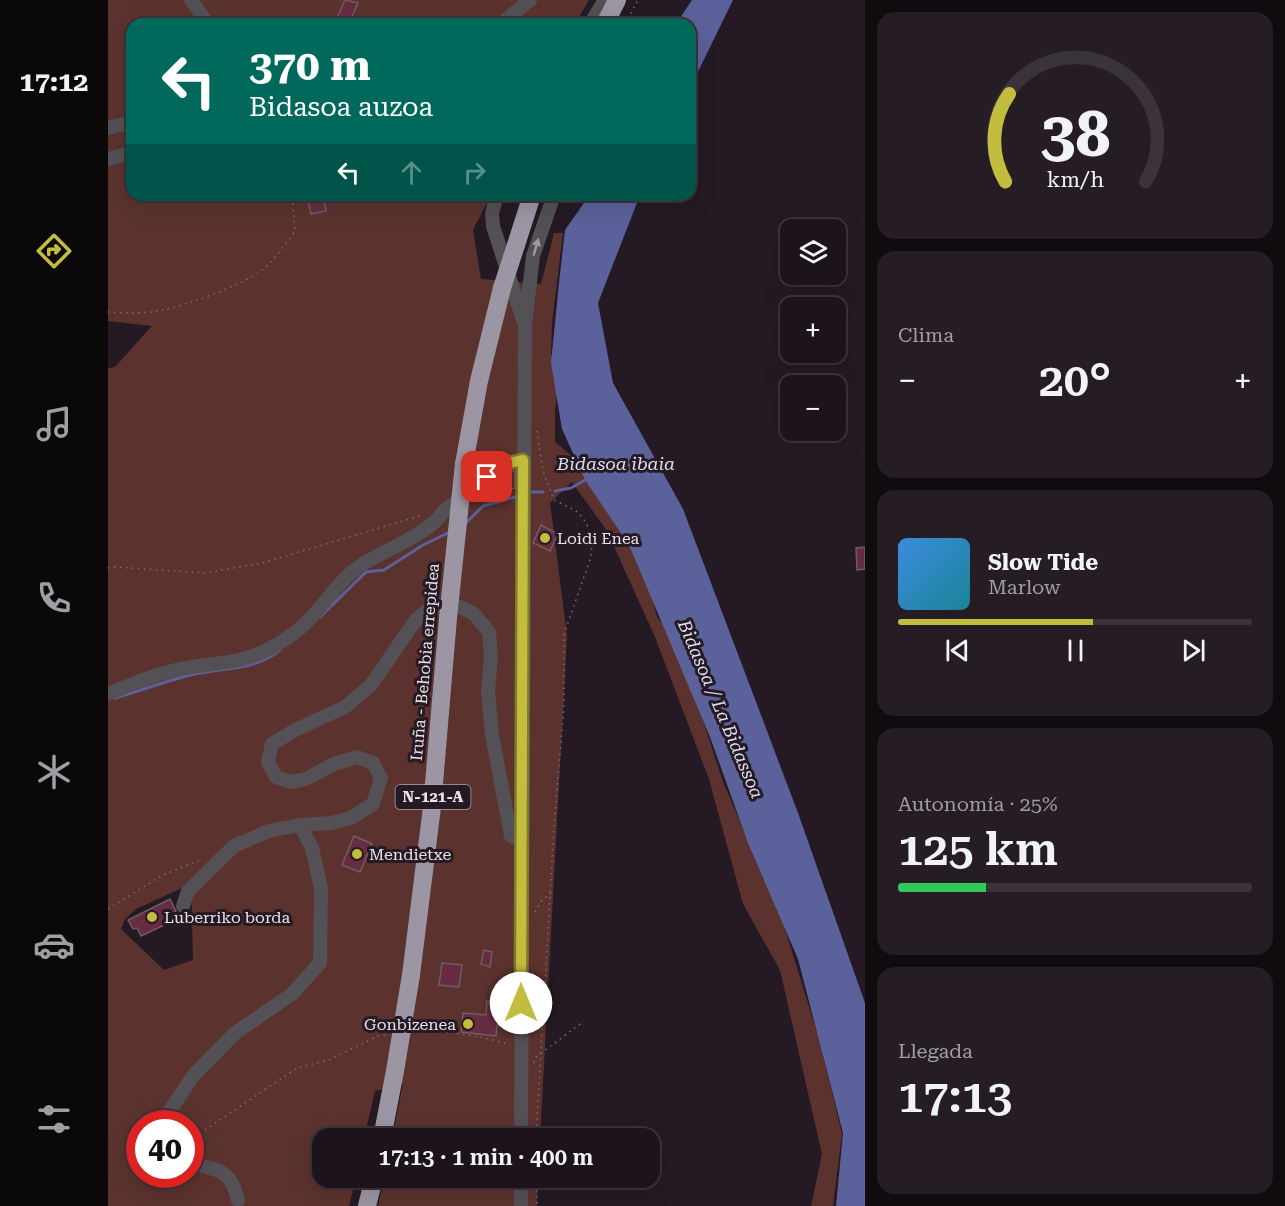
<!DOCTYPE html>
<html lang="es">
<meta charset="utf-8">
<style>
body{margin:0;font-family:"Roboto Serif",serif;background:#251d23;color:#f1f3f6;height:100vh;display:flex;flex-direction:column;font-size:22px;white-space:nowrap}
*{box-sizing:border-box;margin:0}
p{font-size:20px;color:#a09ea2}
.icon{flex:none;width:33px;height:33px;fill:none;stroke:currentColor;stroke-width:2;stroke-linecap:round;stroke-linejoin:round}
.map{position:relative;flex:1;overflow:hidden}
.sheet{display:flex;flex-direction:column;gap:12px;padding:12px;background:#0f0b0e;width:420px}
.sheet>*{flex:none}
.banner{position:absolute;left:18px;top:18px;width:570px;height:183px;border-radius:18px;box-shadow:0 6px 24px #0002,0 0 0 2px #3a3339;background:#00695c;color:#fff;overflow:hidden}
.controls{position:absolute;left:672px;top:219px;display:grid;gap:12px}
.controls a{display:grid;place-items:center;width:66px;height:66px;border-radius:12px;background:#1c141a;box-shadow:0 6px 24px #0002,0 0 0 2px #3a3339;font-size:30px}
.speed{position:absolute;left:18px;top:1110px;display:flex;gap:12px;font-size:30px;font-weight:700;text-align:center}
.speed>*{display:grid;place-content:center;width:78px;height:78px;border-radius:50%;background:#1c141a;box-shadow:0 6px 24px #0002,0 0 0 2px #3a3339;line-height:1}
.speed .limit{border:9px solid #d22;background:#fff;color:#111}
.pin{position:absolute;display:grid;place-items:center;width:51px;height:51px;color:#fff;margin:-26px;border-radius:12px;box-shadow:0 3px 9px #0006}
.me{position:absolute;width:66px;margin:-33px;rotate:0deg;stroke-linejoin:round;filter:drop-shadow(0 0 4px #0008)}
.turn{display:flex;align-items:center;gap:21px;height:126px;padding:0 24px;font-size:27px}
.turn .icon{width:78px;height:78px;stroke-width:2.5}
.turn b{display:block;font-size:42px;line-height:51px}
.lanes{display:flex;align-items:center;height:57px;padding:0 24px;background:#0003;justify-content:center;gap:30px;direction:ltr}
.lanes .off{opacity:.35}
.big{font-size:45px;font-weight:600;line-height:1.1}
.sheet .widget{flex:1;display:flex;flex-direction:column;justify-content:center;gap:9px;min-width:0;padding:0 21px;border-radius:18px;background:#251d23}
.sheet .dial{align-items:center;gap:0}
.dial svg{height:156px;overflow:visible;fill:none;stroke:#3a3339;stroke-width:7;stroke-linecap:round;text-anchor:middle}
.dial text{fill:#f1f3f6;stroke:none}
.song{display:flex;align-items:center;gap:18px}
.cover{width:72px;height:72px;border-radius:9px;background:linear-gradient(135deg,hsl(210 70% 55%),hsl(190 70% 35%))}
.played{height:6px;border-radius:3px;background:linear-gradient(90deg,#c3bd3f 55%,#3a3339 55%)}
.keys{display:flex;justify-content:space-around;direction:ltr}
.heat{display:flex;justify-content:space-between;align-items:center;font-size:33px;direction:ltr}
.charge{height:9px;border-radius:4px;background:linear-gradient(90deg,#34c759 25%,#3a3339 0)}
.trip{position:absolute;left:204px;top:1128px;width:348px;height:60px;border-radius:18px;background:#1c141a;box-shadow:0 6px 24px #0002,0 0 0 2px #3a3339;font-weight:600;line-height:60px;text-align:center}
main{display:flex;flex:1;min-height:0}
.dock{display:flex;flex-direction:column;width:108px;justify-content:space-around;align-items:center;background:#0b080a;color:#a09ea2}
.dock .icon{width:42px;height:42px}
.dock .on{color:#c3bd3f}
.dock b{font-size:27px;color:#f1f3f6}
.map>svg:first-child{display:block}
.green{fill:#5b322e;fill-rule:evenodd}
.water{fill:#5b619a}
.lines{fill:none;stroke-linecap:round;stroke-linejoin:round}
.stream{stroke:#5b619a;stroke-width:3}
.building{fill:#682c42;stroke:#6f5e63;stroke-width:1.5}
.path{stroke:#796f77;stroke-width:1.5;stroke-dasharray:1.5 4.5;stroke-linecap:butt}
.minor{stroke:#535056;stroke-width:14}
.highway{stroke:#9c96a4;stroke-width:18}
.highway-bridge{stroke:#9c96a4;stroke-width:18}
.oneway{fill:#9e999f}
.route-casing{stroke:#7f7b29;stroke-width:15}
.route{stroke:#c3bd3f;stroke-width:10}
.poi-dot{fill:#c3bd3f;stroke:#251a23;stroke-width:2}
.labels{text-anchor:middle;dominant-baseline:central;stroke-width:6;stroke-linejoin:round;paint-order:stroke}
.shield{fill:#251a23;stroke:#aea6ad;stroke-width:1.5}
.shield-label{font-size:15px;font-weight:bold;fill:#e9e2e8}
.poi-label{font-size:16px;fill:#e9e2e8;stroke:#251a23;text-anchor:start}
.street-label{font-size:16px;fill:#e9e2e8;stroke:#251a23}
.water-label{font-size:18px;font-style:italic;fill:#dcdff0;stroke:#251a23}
</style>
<main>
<nav class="dock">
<b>17:12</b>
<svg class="icon on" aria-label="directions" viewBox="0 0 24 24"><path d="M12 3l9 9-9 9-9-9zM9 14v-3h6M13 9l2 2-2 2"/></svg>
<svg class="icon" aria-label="music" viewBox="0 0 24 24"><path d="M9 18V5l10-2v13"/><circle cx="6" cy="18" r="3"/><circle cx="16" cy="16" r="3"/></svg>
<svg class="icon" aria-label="phone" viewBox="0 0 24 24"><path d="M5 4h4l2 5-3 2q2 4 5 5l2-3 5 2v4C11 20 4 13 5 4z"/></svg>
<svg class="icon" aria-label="climate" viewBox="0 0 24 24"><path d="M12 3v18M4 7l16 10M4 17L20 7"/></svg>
<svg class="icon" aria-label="car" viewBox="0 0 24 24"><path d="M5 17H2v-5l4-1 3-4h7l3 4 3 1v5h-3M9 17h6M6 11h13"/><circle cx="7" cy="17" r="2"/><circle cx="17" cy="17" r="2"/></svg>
<svg class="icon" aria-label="filters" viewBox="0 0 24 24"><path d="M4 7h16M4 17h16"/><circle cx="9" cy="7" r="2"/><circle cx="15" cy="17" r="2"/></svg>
</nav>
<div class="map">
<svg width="757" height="1206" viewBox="0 0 757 1206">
<rect width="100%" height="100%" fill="#251a23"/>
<path class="green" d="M0 0H481L467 24H24V195H383L365 230 373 279 433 284 446 233H455L444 323 443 353 452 367 447 412V442L464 456 534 562 549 617 570 643 615 782 674 919 711 1039 734 1134 725 1206H703L714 1154 672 970 635 904 601 779 547 637 499 531 464 482 442 503 459 635 432 1138H284L295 1084 267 1091 256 1138H214V1178H248L241 1206H0V368L7 367 44 326 0 321ZM83 884 85 960 56 970 13 929 17 919 28 909ZM32 1124H82V1174H32Z
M276 1178H430L429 1206H270Z"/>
<path class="water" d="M584 0H625L582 88V24H568Z
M478 195H532L490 303 505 383 575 509 690 813 757 1003V1206H728L735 1133 690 959 640 843 602 737 521 545 477 480 454 429 443 363 451 283 457 230 478 200Z"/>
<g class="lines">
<path class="stream" d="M447 491 463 488 479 479
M424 492H435
M356 525 375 506 407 497
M212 617 258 572 276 570 315 545 342 532
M7 698C31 691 55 682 79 676 111 667 145 672 172 650"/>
</g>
<path class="building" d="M237 0 250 3 241 23 229 18Z
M199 195H215L218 211 203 214Z
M407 471V488L386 491 384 484 397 473Z
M433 525 450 534 442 551 425 543Z
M757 547V569L749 570 748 548Z
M246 836 264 844 252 872 234 865Z
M62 899 68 911 62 915 65 921 33 936 29 928 25 929 20 920Z
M376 950 384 952 382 967 373 964Z
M334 963 354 965 351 987 331 985Z
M379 1001 405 1005V1024L389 1025 388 1036 353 1032 355 1013 378 1015Z"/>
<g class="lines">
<path class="path" d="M517 24 530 0
M0 312C18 313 37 314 55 310 79 305 131 286 150 273 165 263 176 246 187 231L184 195
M0 568 8 567 97 573 154 563 315 515
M0 909 53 876 94 859
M427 912 434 900 443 893
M307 1031C338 1031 372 1035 402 1045
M426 1063 428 1057 476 1021
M428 1138 446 825 456 705V634L483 557 484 543 481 529 475 518 467 510 446 500 435 471 429 431
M82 1140 189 1068 221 1060 270 1036 278 1035
M428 1178 429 1206"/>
<path class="minor" d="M83 0 100 24
M393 24 422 0
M482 24 497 0
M0 128 24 122
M0 159 24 153
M389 195 384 213 385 226 415 320
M0 694C24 684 47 674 73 669 105 662 131 665 161 649 174 642 189 632 199 622 217 604 231 580 252 566 275 550 321 535 335 512L393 465 415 460
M75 906 80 891 126 846 161 831 192 825 223 823 243 818 265 804 273 778 265 763 249 757 226 764 198 779 182 782 168 777 160 762 164 744 187 730 237 707 263 685 307 621 325 606 352 607 366 614 381 632 383 657 380 691 384 735 403 836 413 840
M53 1124 85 1076 127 1033 184 994 212 963 213 888 204 848 192 825
M413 1138 417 325 425 256 446 195
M82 1163C110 1170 123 1169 130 1200
M413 1206V1178"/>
<path class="highway" d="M497 24 509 0
M408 245 424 195
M356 464 371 381 394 288
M303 975 324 807 340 618
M274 1138 287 1071
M259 1206 266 1178"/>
<path class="highway-bridge" d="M394 288 408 245
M340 618 356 464
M287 1071 303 975"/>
</g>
<defs><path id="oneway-solid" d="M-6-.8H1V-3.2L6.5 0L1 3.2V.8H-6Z" transform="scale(1.5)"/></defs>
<use class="oneway" href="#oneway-solid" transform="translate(428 247) rotate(-74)"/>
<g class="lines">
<defs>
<path id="route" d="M379 477 393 465 415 460 413 1003"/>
</defs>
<use href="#route" class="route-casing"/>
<use href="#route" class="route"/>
</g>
<g class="poi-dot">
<circle cx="437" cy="538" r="6"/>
<circle cx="249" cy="854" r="6"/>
<circle cx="44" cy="917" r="6"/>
<circle cx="360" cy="1024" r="6"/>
</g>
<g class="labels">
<rect class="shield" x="287.5" y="785" width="75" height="24" rx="4.5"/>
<g class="shield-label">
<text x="325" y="797">N-121-A</text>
</g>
<g class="poi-label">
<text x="449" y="538">Loidi Enea</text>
<text x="261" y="854">Mendietxe</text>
<text x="56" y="917">Luberriko borda</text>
<text x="348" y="1024" text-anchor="end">Gonbizenea</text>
</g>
<g class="street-label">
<text transform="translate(317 662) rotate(-85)">Iruña - Behobia errepidea</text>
</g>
<g class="water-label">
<text x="508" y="463">Bidasoa ibaia</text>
<text transform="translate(613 709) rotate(67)">Bidasoa / La Bidassoa</text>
</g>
</g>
</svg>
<div class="controls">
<a><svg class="icon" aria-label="layers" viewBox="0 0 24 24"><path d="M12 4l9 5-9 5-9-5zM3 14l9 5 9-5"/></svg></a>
<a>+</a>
<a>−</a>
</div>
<div class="speed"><div class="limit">40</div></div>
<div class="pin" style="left:379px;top:477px;background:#d93025"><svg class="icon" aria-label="arrive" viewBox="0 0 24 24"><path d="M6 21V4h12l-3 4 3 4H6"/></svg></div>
<svg class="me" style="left:413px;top:1003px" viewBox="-20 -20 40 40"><circle r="19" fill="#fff"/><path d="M0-13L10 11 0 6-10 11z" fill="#c3bd3f"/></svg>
<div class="trip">17:13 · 1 min · 400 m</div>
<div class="banner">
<div class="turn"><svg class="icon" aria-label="left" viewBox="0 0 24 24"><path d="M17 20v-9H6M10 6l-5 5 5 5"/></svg><div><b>370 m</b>Bidasoa auzoa</div></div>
<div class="lanes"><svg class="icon" aria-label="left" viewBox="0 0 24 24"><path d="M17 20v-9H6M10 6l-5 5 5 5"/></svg><svg class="icon off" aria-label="ahead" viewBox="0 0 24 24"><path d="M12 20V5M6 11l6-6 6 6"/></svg><svg class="icon off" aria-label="right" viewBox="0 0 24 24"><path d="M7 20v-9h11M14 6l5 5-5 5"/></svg></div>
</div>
</div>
<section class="sheet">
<div class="widget dial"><svg viewBox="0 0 100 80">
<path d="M14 69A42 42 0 1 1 86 69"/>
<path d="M14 69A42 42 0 0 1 16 24" stroke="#c3bd3f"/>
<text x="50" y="56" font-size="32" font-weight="700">38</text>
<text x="50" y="72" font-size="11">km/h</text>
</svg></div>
<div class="widget"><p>Clima</p>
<div class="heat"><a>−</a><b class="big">20°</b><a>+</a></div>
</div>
<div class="widget">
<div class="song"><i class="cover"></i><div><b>Slow Tide</b><p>Marlow</p></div></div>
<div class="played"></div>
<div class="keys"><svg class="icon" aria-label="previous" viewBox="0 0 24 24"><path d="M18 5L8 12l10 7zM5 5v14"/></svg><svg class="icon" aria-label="pause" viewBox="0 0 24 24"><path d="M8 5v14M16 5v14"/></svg><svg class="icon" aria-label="next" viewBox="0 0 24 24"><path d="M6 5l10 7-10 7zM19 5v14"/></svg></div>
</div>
<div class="widget"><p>Autonomía · 25%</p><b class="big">125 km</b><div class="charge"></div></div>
<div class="widget"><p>Llegada</p><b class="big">17:13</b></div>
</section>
</main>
